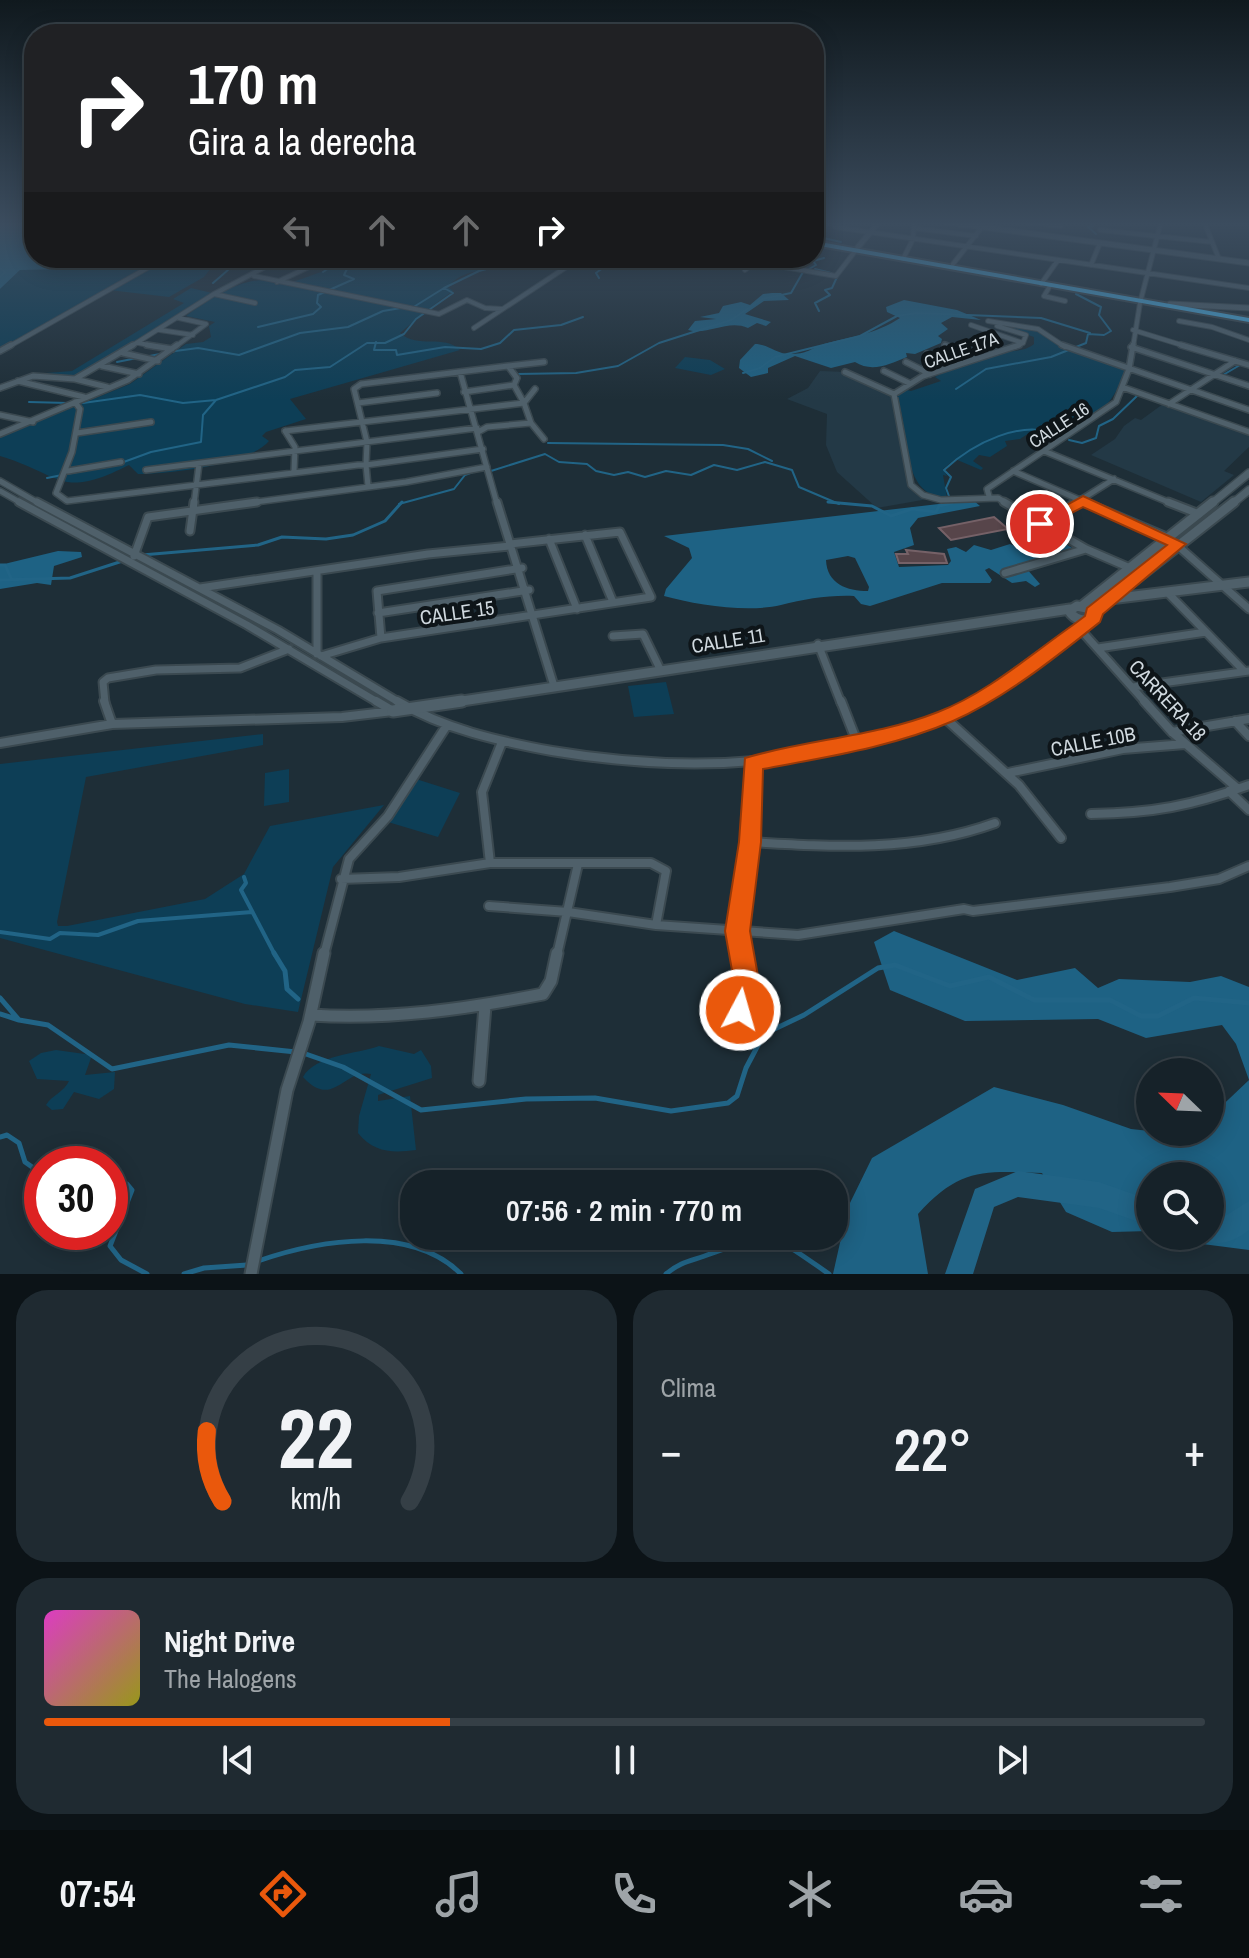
<!DOCTYPE html>
<html lang="es">
<meta charset="utf-8">
<style>
body{margin:0;font-family:"Archivo Narrow",sans-serif;background:#1f2a31;color:#f1f3f6;height:100vh;display:flex;flex-direction:column;font-size:30px;white-space:nowrap}
*{box-sizing:border-box;margin:0}
p{font-size:26px;color:#9ea4a8}
.icon{flex:none;width:44px;height:44px;fill:none;stroke:currentColor;stroke-width:2;stroke-linecap:round;stroke-linejoin:round}
.map{position:relative;height:1274px;overflow:hidden}
.side{display:flex;flex-direction:column;gap:16px;padding:16px;background:#0c1317;flex:1}
.side>*{flex:none}
.top-card{position:absolute;left:24px;top:24px;width:800px;height:244px;border-radius:32px;box-shadow:0 4px 20px #0003,0 0 0 2px #353f46;background:#202124;color:#fff;overflow:hidden}
.needle{width:52px;rotate:293deg}
.fabs{position:absolute;left:1136px;top:1058px;display:grid;gap:16px}
.fabs a{display:grid;place-items:center;width:88px;height:88px;border-radius:50%;background:#162229;box-shadow:0 4px 20px #0003,0 0 0 2px #353f46;font-size:40px}
.speed{position:absolute;left:24px;top:1146px;display:flex;gap:16px;font-size:40px;font-weight:700;text-align:center}
.speed>*{display:grid;place-content:center;width:104px;height:104px;border-radius:50%;background:#162229;box-shadow:0 4px 20px #0003,0 0 0 2px #353f46;line-height:1}
.speed .limit{border:12px solid #d22;background:#fff;color:#111}
.pin{position:absolute;display:grid;place-items:center;width:68px;height:68px;color:#fff;margin:-34px;border:4px solid #fff;border-radius:50%;box-shadow:0 2px 8px #0007}
.me{position:absolute;width:88px;margin:-44px;rotate:6deg;stroke-linejoin:round;filter:drop-shadow(0 0 6px #0008)}
.turn{display:flex;align-items:center;gap:28px;height:168px;padding:0 32px;font-size:36px}
.turn .icon{width:104px;height:104px;stroke-width:2.5}
.turn b{display:block;font-size:56px;line-height:68px}
.lanes{display:flex;align-items:center;height:76px;padding:0 32px;background:#0003;justify-content:center;gap:40px;direction:ltr}
.lanes .off{opacity:.35}
.big{font-size:60px;font-weight:600;line-height:1.1}
.side .card{flex:1;display:flex;flex-direction:column;justify-content:center;gap:12px;min-width:0;padding:0 28px;border-radius:32px;background:#1f2a31}
.side .dial{align-items:center;gap:0}
.dial svg{height:208px;overflow:visible;fill:none;stroke:#353f46;stroke-width:7;stroke-linecap:round;text-anchor:middle}
.dial text{fill:#f1f3f6;stroke:none}
.song{display:flex;align-items:center;gap:24px}
.cover{width:96px;height:96px;border-radius:12px;background:linear-gradient(135deg,hsl(310 70% 55%),hsl(60 70% 35%))}
.played{height:8px;border-radius:4px;background:linear-gradient(90deg,#ea580c 35%,#353f46 35%)}
.keys{display:flex;justify-content:space-around;direction:ltr}
.heat{display:flex;justify-content:space-between;align-items:center;font-size:44px;direction:ltr}
.side .tiles{flex:1;display:grid;gap:16px;grid-template-columns:1fr 1fr}
.card:last-child{grid-column:span 2}
.trip{position:absolute;left:400px;top:1170px;width:448px;height:80px;border-radius:32px;background:#162229;box-shadow:0 4px 20px #0003,0 0 0 2px #353f46;font-weight:600;line-height:80px;text-align:center}
.menu{display:flex;height:128px;justify-content:space-around;align-items:center;background:#090e10;color:#9ea4a8}
.menu .icon{width:56px;height:56px}
.menu .current{color:#ea580c}
.menu b{font-size:36px;color:#f1f3f6}
.map>svg:first-child{display:block}
.built{fill:#233946}
.green{fill:#0d3e56}
.forest{fill:#1e6284;fill-rule:evenodd}
.lines{fill:none;stroke-linecap:round;stroke-linejoin:round}
.stream-far3{stroke:#216486;stroke-width:2}
.stream-far2{stroke:#216486;stroke-width:3}
.stream-far1{stroke:#216486;stroke-width:4}
.stream{stroke:#216486;stroke-width:5}
.river{fill:#216486;fill-rule:evenodd}
.building{fill:#57454a;stroke:#756167;stroke-width:2}
.minor-far4-casing{stroke:#3b4950;stroke-width:6}
.minor-far3-casing{stroke:#3b4950;stroke-width:8}
.minor-far2-casing{stroke:#3b4950;stroke-width:11}
.minor-far1-casing{stroke:#3b4950;stroke-width:12}
.minor-casing{stroke:#3b4950;stroke-width:15}
.tertiary-far3-casing{stroke:#3b4950;stroke-width:7}
.tertiary-far2-casing{stroke:#3b4950;stroke-width:10}
.tertiary-far1-casing{stroke:#3b4950;stroke-width:13}
.tertiary-casing{stroke:#3b4950;stroke-width:15}
.trunk-casing{stroke:#3b4950;stroke-width:4}
.minor-far4{stroke:#4f606a;stroke-width:4}
.minor-far3{stroke:#4f606a;stroke-width:5}
.minor-far2{stroke:#4f606a;stroke-width:7}
.minor-far1{stroke:#4f606a;stroke-width:8}
.minor{stroke:#4f606a;stroke-width:11}
.tertiary-far3{stroke:#4f606a;stroke-width:5}
.tertiary-far2{stroke:#4f606a;stroke-width:7}
.tertiary-far1{stroke:#4f606a;stroke-width:9}
.tertiary{stroke:#4f606a;stroke-width:11}
.trunk{fill:#4aaadb;fill-rule:evenodd}
.route{fill:#ea580c;stroke:#983908;stroke-width:2}
.labels{text-anchor:middle;dominant-baseline:central;stroke-width:8;stroke-linejoin:round;paint-order:stroke}
.far-street-label{font-size:18px;fill:#d0d9df;stroke:#0e1519}
.street-label{font-size:20px;fill:#d0d9df;stroke:#0e1519}
</style>
<div class="map">
<svg width="1249" height="1274" viewBox="0 0 1249 1274">
<rect width="100%" height="100%" fill="#1e2e37"/>
<path class="built" d="M820 371 845 372 894 394 911 485 928 499 877 508 837 472 826 445 827 414 787 399 808 388Z
M1163 404 1249 435V447L1224 471 1234 475 1201 502 1091 455 1115 439 1124 426 1135 418 1141 420Z"/>
<path class="green" d="M156 258H213L215 263 204 277 169 297 109 290 0 351V289L20 270 129 268Z
M359 258H518L508 262 515 266C491 271 463 267 448 287L453 291C435 303 418 317 400 333 418 349 444 334 460 350L290 399 306 419 266 432 262 436 269 441C249 465 169 474 138 474L129 465C60 500 63 475 0 456V437L130 384 186 344 203 342 211 337 209 326 215 322 186 316C209 300 235 281 263 280 272 280 280 285 288 283 312 277 335 265 359 258Z
M191 288 212 293 144 339 75 377 46 373 72 371 184 303 173 299Z
M990 322 1036 330 1125 369C1113 410 1094 415 1061 436L1038 427 1020 439 1005 441 1007 446 990 457 979 455 973 461 983 468 981 470 955 459 943 469 947 476 943 475 947 498C898 496 911 428 896 395L903 389 911 391 941 381 935 377C956 365 980 360 1003 353 1015 350 1024 352 1034 344V337Z
M685 357 710 360 725 369 711 375 675 368Z
M666 682 674 714 634 717 628 686Z
M263 734V745L86 777 57 922 58 926H67L205 899 244 874 270 826 384 805 333 867 298 1012 245 1004 0 938V764Z
M289 769V802L264 806 265 773Z
M416 779 460 793 438 837 388 822Z
M379 1046 414 1054 421 1050 431 1066 432 1078 378 1095V1101L410 1096 416 1150C393 1153 374 1153 358 1133L359 1116 371 1074C344 1068 333 1110 303 1077 315 1055 357 1054 379 1046Z
M56 1050 92 1055 85 1075 115 1072 114 1089 99 1099 74 1092 63 1109 52 1110 46 1105C52 1095 64 1092 69 1081L37 1079 29 1061 41 1053Z"/>
<path class="forest" d="M0 222H34V258H156L129 268 20 270 0 289Z
M772 293H781L789 300 764 301 745 314 771 322 766 326 757 323 748 328C727 319 708 336 688 330L695 321 716 319 700 317 719 313 723 306 741 302 750 305 763 294Z
M904 300 957 310 981 320 952 317 941 323 948 329 938 336 942 339 941 343 915 354 906 353 907 357C890 364 872 373 855 362L831 368 795 356 768 368V373L751 377 739 368 740 360 755 344C768 344 777 354 789 354 808 354 809 349 824 344 850 337 876 334 900 318L887 312 886 307Z
M973 500 980 506 918 518 910 528 914 545 894 552 899 567 948 565 951 561 947 549 956 547 966 552 974 545 991 550 1010 544 1025 550 1060 540 1075 550 1026 568 1040 584 1035 587 1026 581 1012 583 989 568 985 570 992 580 990 583H942L870 606 861 604 854 596C828 595 805 599 781 605 748 613 696 605 664 596L666 589 692 558 689 548 664 536ZM848 556 855 558 869 587 868 591C847 591 827 584 826 560Z
M58 551 81 552 82 557 54 566 51 585 37 583 0 589V565Z
M894 931 1017 980 1075 968 1098 988 1119 979 1190 982 1221 976 1249 987V1080L1236 1044 1222 1025 1146 1038 1098 1019 965 1021 890 990 874 942Z
M1249 1080V1250L1179 1241 1167 1236H1210V1176H1150V1231L1112 1232 1066 1212 1042 1173C982 1171 960 1168 918 1214L928 1274H833L848 1207 872 1158 994 1087 1063 1105 1131 1129 1187 1135 1210 1132V1117Z"/>
<g class="lines">
<path class="stream-far3" d="M1090 222 1093 226 1088 227 1096 234
M0 231 10 222
M814 235 823 222
M814 236 841 242
M0 268 5 272 0 277
M231 269 248 258
M809 269 816 265 813 261 824 258
M815 269 831 273
M323 272 338 262 355 258
M599 278 596 273 608 264 602 258
M213 283 228 270
M412 308 444 288
M819 311 815 303 830 295 825 290 832 288 837 277
M258 327 313 314 321 307 317 303 318 295 354 279 344 275 347 269 388 258
M376 342 374 350H396L397 355 445 347 481 349 500 343 514 330 561 325 583 317
M168 352 198 348 239 355 300 333 348 327 383 311 401 308
M144 357 160 354
M117 362 137 358
M743 373 760 368 775 357 860 336 897 316 917 313 1041 318 1090 333
M517 374 576 373 618 366 659 343 731 320 762 299 791 293 803 272
M1223 375 1240 365
M956 389 986 369 1051 357 1086 343 1088 334 1104 335 1111 331 1099 315 1101 307 1076 294
M29 402 68 403
M83 403 140 395 183 403 216 400 285 377 295 370 330 367 367 343H385L404 334 416 319 453 293 444 288 479 271 528 258
M1069 440 1082 443 1096 438 1099 426 1113 419 1138 395
M548 443 723 445 748 449 772 461
M121 463 151 452 201 442 203 415 216 400
M481 470 491 471 545 454 559 462 587 464 596 471 614 475 628 472 645 477 666 471 691 475 714 465 737 470 765 462 792 470 799 487 839 504
M47 478 82 471
M950 499 946 488 951 477 944 470C972 444 1023 417 1060 436
M399 504 454 489 465 475 473 472"/>
<path class="stream-far2" d="M828 502 872 506 891 516 912 509 936 512 939 506 952 503
M142 555 258 545 282 537 326 539 353 535 385 521 402 502
M0 565H5L11 578
M0 580 70 578 135 557"/>
<path class="stream-far1" d="M244 877 246 883 241 890 275 955
M0 932 50 939 60 933 98 935 138 921 252 912"/>
<path class="stream" d="M274 953 285 971 287 989 298 999
M0 998 19 1020 48 1025 112 1069 229 1045 296 1052
M0 1014 19 1020
M303 1053 343 1067 421 1110 526 1099 595 1098 671 1111 728 1103 737 1096 746 1068 764 1034 804 1015 878 968 895 965 950 986 989 977 1034 1000H1110L1141 1016H1158L1194 998 1249 1003
M0 1137 7 1135 19 1143 25 1162 42 1174
M110 1183 127 1184 132 1190 110 1246 121 1260 147 1274
M258 1261C319 1240 411 1224 461 1274
M184 1274 204 1268 247 1265
M666 1274C681 1261 692 1261 710 1254 776 1231 774 1236 829 1274"/>
<path class="river" d="M1018 1171 1099 1182 1150 1200V1226L1099 1208 1018 1197 994 1207 973 1274H945L975 1189Z
M1249 1201V1230C1234 1242 1219 1247 1201 1239L1199 1236H1210V1217L1225 1216Z"/>
</g>
<path class="building" d="M994 517 1008 529 951 540 939 528Z
M906 550 944 554 947 563H899L896 554H908Z"/>
<g class="lines">
<defs>
<path id="minor-far4" d="M837 222 835 227 1249 288
M1028 222 1061 226
M1205 224 1219 259
M914 228 976 236
M1100 230 1212 242
M903 259 913 239 914 222
M627 260 630 258
M690 262 694 258
M755 262 836 276 856 250
M953 264 982 227
M1091 265 1100 243
M745 270 760 258
M254 276 439 314 467 300 485 308 502 309
M277 282 328 258
M1041 284 1058 260
M1050 286 1044 296 1065 301
M214 294 255 303
M1141 299 1161 222
M988 321 1038 329 1065 347
M1179 321 1212 327 1249 340
M971 325 1023 343
M997 326 1026 335 1023 343
M474 328 580 258
M160 330 193 335
M1133 330 1188 347
M139 343 158 347
M945 345 948 347
M8 347 165 258
M130 347 214 294 282 258
M175 347 206 324 179 318
M1015 347 1023 343
M1133 347 1140 303"/>
<path id="minor-far3" d="M147 345 172 349
M945 345 973 358
M1062 345 1249 410
M1181 345 1249 365
M1131 347 1249 386
M0 351 11 345
M123 353 158 361
M927 354 952 366
M906 362 930 374
M102 366 139 374
M884 371 909 383
M460 372 497 504
M845 372 894 394
M75 379 107 387
M18 381 84 397
M1122 387 1249 432
M0 388 33 376 75 379 133 345
M464 392 514 385 517 378 508 366 544 362
M894 394 911 485 923 495 941 500 998 498 1008 504
M894 394 923 376 1019 345
M75 402 80 409 72 452 56 493 67 501 358 465H366L368 486
M358 403 437 393
M1169 404 1235 361
M0 415 33 422
M531 423 524 403 535 389
M285 431 524 403 514 385
M285 431 295 447 294 472
M478 432 487 427 531 423 544 439
M77 433 151 422
M0 434 128 380 177 345
M483 449 366 465 367 442 354 389 361 384 508 366
M1044 451 1173 504
M146 470 477 428
M68 471 121 462
M1013 471 1089 504
M0 481 40 504
M0 491 23 504
M989 496 987 489 1116 402 1129 369 1133 345
M194 504 199 464
M241 504 406 482 487 467
M1074 504 1114 479"/>
<path id="minor-far2" d="M19 502 247 625 379 703
M37 502 278 630 400 703
M497 502 554 686
M1004 502 1086 549 1130 568
M1084 502 1169 538 1249 609
M1168 502 1199 514
M1040 524 1077 502
M190 531 194 502
M585 535 613 602
M549 539 577 609
M134 556 148 517 257 502
M317 572V654
M1005 573 1086 549
M200 588 428 554 511 546
M1169 594 1244 671
M378 613 529 590
M1080 629 1146 703
M613 636 643 634 660 669
M381 638 377 591 522 568
M818 644 841 703
M1098 648 1206 632
M321 656 381 638 651 597 620 532 510 544
M1133 687 1249 671
M105 703 103 682 108 678 156 670 240 668 289 649
M974 703 1087 621"/>
<path id="minor-far1" d="M104 701 112 724
M376 701 393 711
M397 701C444 729 498 741 552 751 693 775 847 767 978 701
M841 701 857 742
M1144 701 1172 732 1237 788
M944 717 1019 785 1061 838
M1235 721 1249 736
M1172 732 1249 719
M0 743 112 724 342 717 393 711
M1008 773 1123 749 1185 744
M1229 791 1249 810
M1091 814C1153 813 1191 806 1249 785
M750 842C834 847 915 852 995 823
M490 863 482 792 502 742
M341 879 399 877 490 863H651L666 871 656 925
M489 906 568 912 656 925 798 935 964 909 973 911 1170 887 1219 879 1249 866
M324 955 349 859 388 816 447 725
M557 955 578 864
M742 955 738 931 750 842 752 763"/>
<path id="minor" d="M740 1010 745 976 741 953
M311 1015C390 1020 466 1009 543 994L551 981 557 953
M479 1081 485 1006
M251 1274 287 1090 309 1022 324 953"/>
<path id="tertiary-far3" d="M946 222 1249 263
M858 247 879 222
M1170 304 1249 308"/>
<path id="tertiary-far2" d="M1211 504 1249 473
M1232 504 1249 490"/>
<path id="tertiary-far1" d="M1110 599 1249 582
M1077 606 1091 609 1094 618C1084 622 1075 620 1069 611Z
M1082 606 1213 502
M1094 612 1234 502
M449 703 1070 609"/>
<path id="tertiary" d="M393 711 462 701"/>
<path id="trunk" d="M814 241 1249 318V322L814 245Z"/>
</defs>
<use href="#minor-far4" class="minor-far4-casing"/>
<use href="#minor-far3" class="minor-far3-casing"/>
<use href="#minor-far2" class="minor-far2-casing"/>
<use href="#minor-far1" class="minor-far1-casing"/>
<use href="#minor" class="minor-casing"/>
<use href="#tertiary-far3" class="tertiary-far3-casing"/>
<use href="#tertiary-far2" class="tertiary-far2-casing"/>
<use href="#tertiary-far1" class="tertiary-far1-casing"/>
<use href="#tertiary" class="tertiary-casing"/>
<use href="#trunk" class="trunk-casing"/>
<use href="#minor-far4" class="minor-far4"/>
<use href="#minor-far3" class="minor-far3"/>
<use href="#minor-far2" class="minor-far2"/>
<use href="#minor-far1" class="minor-far1"/>
<use href="#minor" class="minor"/>
<use href="#tertiary-far3" class="tertiary-far3"/>
<use href="#tertiary-far2" class="tertiary-far2"/>
<use href="#tertiary-far1" class="tertiary-far1"/>
<use href="#tertiary" class="tertiary"/>
<use href="#trunk" class="trunk"/>
</g>
<linearGradient id="sky" x2="0" y2="1"><stop stop-color="#10191e"/><stop offset="0.56" stop-color="#3b4c5e"/><stop offset="1" stop-color="#3b4c5e" stop-opacity="0"/></linearGradient>
<rect width="1249" height="400" fill="url(#sky)"/>
<path class="route" d="M1083 496 1186 544 1103 614 1100 622C1056 657 1005 698 953 721 893 747 826 757 763 769L761 842 750 931 758 976 750 1018 740 1021 731 1018 727 1010 733 976 725 931 739 842 745 758C808 739 875 737 938 712 987 693 1030 655 1073 625L1085 616 1087 608 1167 545 1083 507 1045 527 1032 524Z"/>
<g class="labels">
<g class="far-street-label">
<text transform="translate(961 350) rotate(-19)">CALLE 17A</text>
<text transform="translate(1059 425) rotate(-33)">CALLE 16</text>
</g>
<g class="street-label">
<text transform="translate(457 612) rotate(-8)">CALLE 15</text>
<text transform="translate(728 640) rotate(-9)">CALLE 11</text>
<text transform="translate(1168 700) rotate(47)">CARRERA 18</text>
<text transform="translate(1093 741) rotate(-11)">CALLE 10B</text>
</g>
</g>
</svg>
<div class="fabs">
<a><svg class="needle" viewBox="-14 -14 28 28"><path d="M0-13l5 13h-10z" fill="#e53935"/><path d="M0 13l5-13h-10z" fill="#9ea4a8"/></svg></a>
<a><svg class="icon" aria-label="search" viewBox="0 0 24 24"><circle cx="10" cy="10" r="6"/><path d="M15 15l6 6"/></svg></a>
</div>
<div class="speed"><div class="limit">30</div></div>
<div class="pin" style="left:1040px;top:524px;background:#d93025"><svg class="icon" aria-label="arrive" viewBox="0 0 24 24"><path d="M6 21V4h12l-3 4 3 4H6"/></svg></div>
<svg class="me" style="left:740px;top:1010px" viewBox="-20 -20 40 40"><circle r="17" fill="#ea580c" stroke="#fff" stroke-width="3"/><path d="M0-11L8 9 0 5-8 9z" fill="#fff"/></svg>
<div class="trip">07:56 · 2 min · 770 m</div>
<div class="top-card">
<div class="turn"><svg class="icon" aria-label="right" viewBox="0 0 24 24"><path d="M7 20v-9h11M14 6l5 5-5 5"/></svg><div><b>170 m</b>Gira a la derecha</div></div>
<div class="lanes"><svg class="icon off" aria-label="left" viewBox="0 0 24 24"><path d="M17 20v-9H6M10 6l-5 5 5 5"/></svg><svg class="icon off" aria-label="ahead" viewBox="0 0 24 24"><path d="M12 20V5M6 11l6-6 6 6"/></svg><svg class="icon off" aria-label="ahead" viewBox="0 0 24 24"><path d="M12 20V5M6 11l6-6 6 6"/></svg><svg class="icon" aria-label="right" viewBox="0 0 24 24"><path d="M7 20v-9h11M14 6l5 5-5 5"/></svg></div>
</div>
</div>
<section class="side">
<div class="tiles">
<div class="card dial"><svg viewBox="0 0 100 80">
<path d="M14 69A42 42 0 1 1 86 69"/>
<path d="M14 69A42 42 0 0 1 8 42" stroke="#ea580c"/>
<text x="50" y="56" font-size="32" font-weight="700">22</text>
<text x="50" y="72" font-size="11">km/h</text>
</svg></div>
<div class="card"><p>Clima</p>
<div class="heat"><a>−</a><b class="big">22°</b><a>+</a></div>
</div>
<div class="card">
<div class="song"><i class="cover"></i><div><b>Night Drive</b><p>The Halogens</p></div></div>
<div class="played"></div>
<div class="keys"><svg class="icon" aria-label="previous" viewBox="0 0 24 24"><path d="M18 5L8 12l10 7zM5 5v14"/></svg><svg class="icon" aria-label="pause" viewBox="0 0 24 24"><path d="M8 5v14M16 5v14"/></svg><svg class="icon" aria-label="next" viewBox="0 0 24 24"><path d="M6 5l10 7-10 7zM19 5v14"/></svg></div>
</div>
</div>
</section>
<nav class="menu">
<b>07:54</b>
<svg class="icon current" aria-label="directions" viewBox="0 0 24 24"><path d="M12 3l9 9-9 9-9-9zM9 14v-3h6M13 9l2 2-2 2"/></svg>
<svg class="icon" aria-label="music" viewBox="0 0 24 24"><path d="M9 18V5l10-2v13"/><circle cx="6" cy="18" r="3"/><circle cx="16" cy="16" r="3"/></svg>
<svg class="icon" aria-label="phone" viewBox="0 0 24 24"><path d="M5 4h4l2 5-3 2q2 4 5 5l2-3 5 2v4C11 20 4 13 5 4z"/></svg>
<svg class="icon" aria-label="climate" viewBox="0 0 24 24"><path d="M12 3v18M4 7l16 10M4 17L20 7"/></svg>
<svg class="icon" aria-label="car" viewBox="0 0 24 24"><path d="M5 17H2v-5l4-1 3-4h7l3 4 3 1v5h-3M9 17h6M6 11h13"/><circle cx="7" cy="17" r="2"/><circle cx="17" cy="17" r="2"/></svg>
<svg class="icon" aria-label="filters" viewBox="0 0 24 24"><path d="M4 7h16M4 17h16"/><circle cx="9" cy="7" r="2"/><circle cx="15" cy="17" r="2"/></svg>
</nav>
